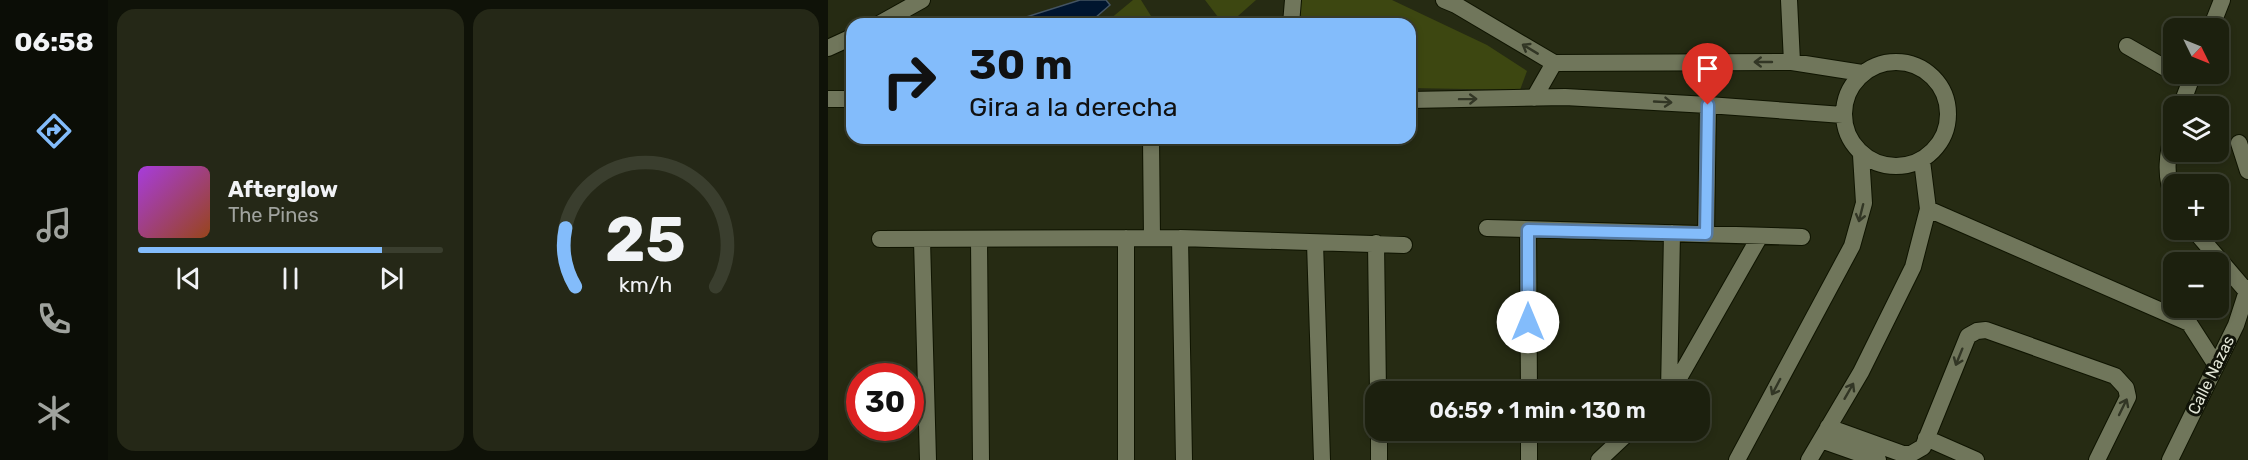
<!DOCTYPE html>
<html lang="es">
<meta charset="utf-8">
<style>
body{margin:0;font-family:Rubik,sans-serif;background:#252817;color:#f1f3f6;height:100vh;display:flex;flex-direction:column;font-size:22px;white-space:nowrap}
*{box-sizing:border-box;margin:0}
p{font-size:20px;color:#a0a39e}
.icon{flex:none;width:33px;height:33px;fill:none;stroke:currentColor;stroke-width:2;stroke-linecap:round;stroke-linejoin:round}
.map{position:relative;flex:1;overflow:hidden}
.drawer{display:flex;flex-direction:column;gap:9px;padding:9px;background:#0f1208;width:720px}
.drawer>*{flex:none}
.banner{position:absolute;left:18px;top:18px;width:570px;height:126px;border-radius:18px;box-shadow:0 3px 9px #0003,0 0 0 2px #3a3e2e;background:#83bcfb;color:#111;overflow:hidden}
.needle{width:39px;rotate:133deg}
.tools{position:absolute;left:1335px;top:18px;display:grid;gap:12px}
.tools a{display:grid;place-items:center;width:66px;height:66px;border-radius:12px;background:#1c200e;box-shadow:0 3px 9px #0003,0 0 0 2px #3a3e2e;font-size:30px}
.speed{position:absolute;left:18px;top:363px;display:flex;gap:12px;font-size:30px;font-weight:700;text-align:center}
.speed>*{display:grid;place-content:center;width:78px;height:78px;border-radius:50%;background:#1c200e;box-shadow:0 3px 9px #0003,0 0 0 2px #3a3e2e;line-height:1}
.speed .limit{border:9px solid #d22;background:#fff;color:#111}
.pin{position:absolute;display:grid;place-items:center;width:51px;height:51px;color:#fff;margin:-62px -26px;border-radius:50% 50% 50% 0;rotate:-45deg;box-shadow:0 0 6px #0007}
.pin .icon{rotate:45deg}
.me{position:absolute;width:66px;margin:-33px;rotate:0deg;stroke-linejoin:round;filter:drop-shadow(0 0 4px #0008)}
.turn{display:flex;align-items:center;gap:21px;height:126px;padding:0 24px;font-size:27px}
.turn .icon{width:78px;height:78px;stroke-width:2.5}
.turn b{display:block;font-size:42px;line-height:51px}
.drawer .tile{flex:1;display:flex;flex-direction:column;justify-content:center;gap:9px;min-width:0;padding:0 21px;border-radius:18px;background:#252817}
.drawer .dial{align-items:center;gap:0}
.dial svg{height:156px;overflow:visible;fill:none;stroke:#3a3e2e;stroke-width:7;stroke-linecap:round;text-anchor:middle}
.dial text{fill:#f1f3f6;stroke:none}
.song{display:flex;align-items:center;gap:18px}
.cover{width:72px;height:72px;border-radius:9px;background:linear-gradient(135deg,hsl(280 70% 55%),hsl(20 70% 35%))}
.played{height:6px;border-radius:3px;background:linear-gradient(90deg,#83bcfb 80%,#3a3e2e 80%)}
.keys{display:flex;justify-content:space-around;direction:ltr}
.drawer .tiles{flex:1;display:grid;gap:9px;grid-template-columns:repeat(2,1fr)}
.trip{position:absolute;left:537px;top:381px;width:345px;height:60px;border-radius:18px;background:#1c200e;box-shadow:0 3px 9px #0003,0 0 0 2px #3a3e2e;font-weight:600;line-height:60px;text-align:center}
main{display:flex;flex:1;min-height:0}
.menu{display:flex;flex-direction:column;width:108px;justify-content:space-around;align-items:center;background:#0b0d06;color:#a0a39e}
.menu .icon{width:42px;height:42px}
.menu .on{color:#83bcfb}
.menu b{font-size:27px;color:#f1f3f6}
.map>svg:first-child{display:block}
.green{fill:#3d4711}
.water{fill:#00152f;stroke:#445462;stroke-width:1.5}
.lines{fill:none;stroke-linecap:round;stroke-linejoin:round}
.street-casing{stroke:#0f1400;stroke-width:18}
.street{stroke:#70765b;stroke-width:16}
.oneway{stroke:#323625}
.route-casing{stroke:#557aa3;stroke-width:15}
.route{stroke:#83bcfb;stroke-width:10}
.labels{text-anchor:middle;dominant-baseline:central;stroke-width:6;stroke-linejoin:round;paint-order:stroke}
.street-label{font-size:16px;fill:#e4e8d9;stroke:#101308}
</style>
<main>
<nav class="menu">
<b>06:58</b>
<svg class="icon on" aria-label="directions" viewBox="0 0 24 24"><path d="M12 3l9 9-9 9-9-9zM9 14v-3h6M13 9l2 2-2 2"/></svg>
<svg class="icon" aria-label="music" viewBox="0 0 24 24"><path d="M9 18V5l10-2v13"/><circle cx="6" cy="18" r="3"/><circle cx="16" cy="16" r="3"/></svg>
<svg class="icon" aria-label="phone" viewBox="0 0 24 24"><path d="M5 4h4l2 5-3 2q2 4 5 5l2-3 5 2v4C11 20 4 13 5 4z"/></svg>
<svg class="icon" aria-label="climate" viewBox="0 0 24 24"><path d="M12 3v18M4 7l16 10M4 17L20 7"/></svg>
</nav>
<section class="drawer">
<div class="tiles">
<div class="tile">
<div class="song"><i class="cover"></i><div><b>Afterglow</b><p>The Pines</p></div></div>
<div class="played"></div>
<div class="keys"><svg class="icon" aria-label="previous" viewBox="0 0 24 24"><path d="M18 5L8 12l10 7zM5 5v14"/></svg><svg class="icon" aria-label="pause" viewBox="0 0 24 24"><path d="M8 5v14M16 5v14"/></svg><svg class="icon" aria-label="next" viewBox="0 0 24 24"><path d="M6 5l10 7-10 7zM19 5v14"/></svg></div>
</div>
<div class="tile dial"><svg viewBox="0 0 100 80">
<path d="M14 69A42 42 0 1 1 86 69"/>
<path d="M14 69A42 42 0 0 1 9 39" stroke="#83bcfb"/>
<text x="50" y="56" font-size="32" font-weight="700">25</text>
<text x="50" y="72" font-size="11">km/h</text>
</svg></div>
</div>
</section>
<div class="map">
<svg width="1420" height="460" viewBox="0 0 1420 460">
<rect width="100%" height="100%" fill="#262b13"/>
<path class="green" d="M305 0H313L328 24H276Z
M377 0H428L401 24 393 21Z
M474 0H564L659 45 699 71 692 90 582 88V24H467Z"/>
<path class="water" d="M252 0H278L282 5 260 24H196L195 18Z"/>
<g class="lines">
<defs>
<path id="street" d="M616 0 628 5 726 63 964 62 1034 73
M961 0 964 62
M51 24 94 0
M463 24 465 0
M1383 28 1394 0
M1299 46 1346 73
M0 48 24 37
M1016 114a52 52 0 1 1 104 0a52 52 0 1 1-104 0Z
M706 98 726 63
M0 99H24
M582 100 737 97 880 105 1015 115
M1353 106 1365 74
M1346 130C1339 153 1336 176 1346 199
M323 138 324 238
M1411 143 1420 171
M1100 209 1361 323 1388 365
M659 228 974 237
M700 230 701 392
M1366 230 1420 293
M878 234 880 105
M352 238 356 460
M52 239 352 238 576 245
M94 240 100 460
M151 240 153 460
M487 243 494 460
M548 243 550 392
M841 392 844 233
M843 392 932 236
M1000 427 1075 454H1083L1095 447 1140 336 1149 331 1158 330 1287 376 1298 388 1300 397 1269 460
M551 430V460
M701 430V460
M1098 438 1148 460
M993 440 1050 460
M298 460V238
M771 460 803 430
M909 460 1024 246 1036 203 1033 155
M981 460 1033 372 1085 267 1100 209 1094 161
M1342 460 1408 325 1420 288"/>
</defs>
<use href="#street" class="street-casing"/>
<use href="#street" class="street"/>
</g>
<defs><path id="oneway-shaft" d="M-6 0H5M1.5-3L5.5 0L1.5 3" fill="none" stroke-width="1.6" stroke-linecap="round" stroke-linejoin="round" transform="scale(1.5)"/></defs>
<g class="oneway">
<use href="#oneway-shaft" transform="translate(702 49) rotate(-149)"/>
<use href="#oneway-shaft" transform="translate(935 62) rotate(180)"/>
<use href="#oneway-shaft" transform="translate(640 99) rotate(-1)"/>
<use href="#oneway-shaft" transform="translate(835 102) rotate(3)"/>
<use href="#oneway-shaft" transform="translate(1033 213) rotate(104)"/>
<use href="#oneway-shaft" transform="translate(1131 357) rotate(112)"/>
<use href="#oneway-shaft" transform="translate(948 387) rotate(118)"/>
<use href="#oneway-shaft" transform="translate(1021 391) rotate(-60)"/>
<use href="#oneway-shaft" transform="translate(1295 407) rotate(-64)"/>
</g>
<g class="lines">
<defs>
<path id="route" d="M700 322V230L878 234 880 105"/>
</defs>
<use href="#route" class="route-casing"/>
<use href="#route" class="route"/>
</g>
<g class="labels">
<g class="street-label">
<text transform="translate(1383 375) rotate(-64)">Calle Nazas</text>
</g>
</g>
</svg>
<div class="tools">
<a><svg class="needle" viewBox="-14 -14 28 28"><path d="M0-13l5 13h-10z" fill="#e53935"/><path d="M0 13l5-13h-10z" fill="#a0a39e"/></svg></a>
<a><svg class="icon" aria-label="layers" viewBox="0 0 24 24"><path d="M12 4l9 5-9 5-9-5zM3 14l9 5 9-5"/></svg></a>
<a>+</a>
<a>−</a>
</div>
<div class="speed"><div class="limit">30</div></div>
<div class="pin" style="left:880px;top:105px;background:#d93025"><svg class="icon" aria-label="arrive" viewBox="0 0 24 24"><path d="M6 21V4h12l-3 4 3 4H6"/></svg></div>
<svg class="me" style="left:700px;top:322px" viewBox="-20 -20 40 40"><circle r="19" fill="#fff"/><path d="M0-13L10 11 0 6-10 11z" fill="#83bcfb"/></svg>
<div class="trip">06:59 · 1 min · 130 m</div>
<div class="banner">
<div class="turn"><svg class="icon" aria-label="right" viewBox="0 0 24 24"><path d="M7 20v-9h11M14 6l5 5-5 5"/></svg><div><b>30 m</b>Gira a la derecha</div></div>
</div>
</div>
</main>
